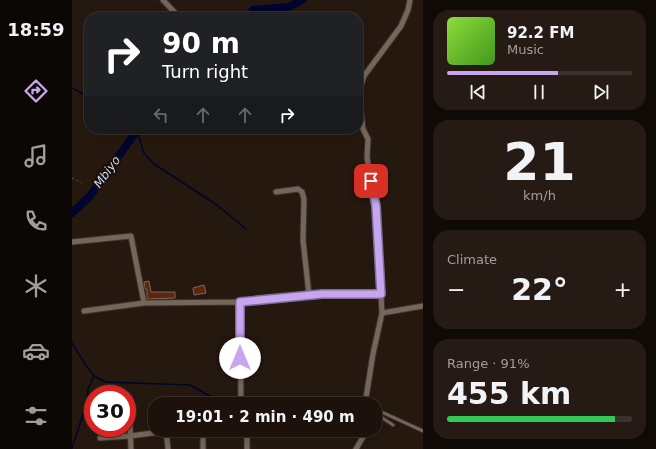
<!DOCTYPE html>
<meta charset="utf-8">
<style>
body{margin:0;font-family:"DejaVu Sans",sans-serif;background:#251b14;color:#f1f3f6;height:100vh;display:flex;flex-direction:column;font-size:15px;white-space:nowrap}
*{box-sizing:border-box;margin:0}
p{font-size:13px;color:#a09e9d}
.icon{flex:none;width:22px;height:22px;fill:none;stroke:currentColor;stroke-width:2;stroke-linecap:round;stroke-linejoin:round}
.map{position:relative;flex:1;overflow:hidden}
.details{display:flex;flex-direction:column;gap:10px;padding:10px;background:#0f0a06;width:233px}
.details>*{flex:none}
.hud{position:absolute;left:12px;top:12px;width:279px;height:122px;border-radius:16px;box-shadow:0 2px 10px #0003,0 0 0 1px #3a322c;background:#202124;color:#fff;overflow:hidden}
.speed{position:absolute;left:12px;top:385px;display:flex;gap:8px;font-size:20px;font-weight:700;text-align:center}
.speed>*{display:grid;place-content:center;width:52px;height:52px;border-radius:50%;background:#1c120b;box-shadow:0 2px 10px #0003,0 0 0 1px #3a322c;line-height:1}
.speed .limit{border:6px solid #d22;background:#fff;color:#111}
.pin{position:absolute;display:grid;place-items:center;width:34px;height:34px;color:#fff;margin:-17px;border-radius:8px;box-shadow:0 2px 6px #0006}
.me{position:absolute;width:44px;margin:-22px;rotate:0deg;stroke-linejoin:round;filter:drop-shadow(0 0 3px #0008)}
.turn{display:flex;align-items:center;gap:14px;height:84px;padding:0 12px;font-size:18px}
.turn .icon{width:52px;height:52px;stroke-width:2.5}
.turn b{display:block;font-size:28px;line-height:34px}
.lanes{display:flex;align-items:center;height:38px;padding:0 12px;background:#0003;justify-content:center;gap:20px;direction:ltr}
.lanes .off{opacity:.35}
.big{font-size:30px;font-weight:700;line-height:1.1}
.details .tile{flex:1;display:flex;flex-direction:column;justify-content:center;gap:6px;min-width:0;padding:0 14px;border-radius:16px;background:#251b14}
.details .dial{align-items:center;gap:0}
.dial b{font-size:52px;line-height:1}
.song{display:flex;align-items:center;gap:12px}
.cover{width:48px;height:48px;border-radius:6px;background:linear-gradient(135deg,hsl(90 70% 55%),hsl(100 70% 35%))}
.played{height:4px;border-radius:2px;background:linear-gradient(90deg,#c7a6ef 60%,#3a322c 60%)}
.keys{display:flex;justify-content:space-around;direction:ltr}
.heat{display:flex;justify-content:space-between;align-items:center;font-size:22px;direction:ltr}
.charge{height:6px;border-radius:3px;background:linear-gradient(90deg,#34c759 91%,#3a322c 0)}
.trip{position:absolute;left:76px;top:397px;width:234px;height:40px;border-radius:16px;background:#1c120b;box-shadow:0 2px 10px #0003,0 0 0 1px #3a322c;font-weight:700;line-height:40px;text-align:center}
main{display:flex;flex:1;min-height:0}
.tabs{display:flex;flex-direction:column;width:72px;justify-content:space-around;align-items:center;background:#0b0704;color:#a09e9d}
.tabs .icon{width:28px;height:28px}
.tabs .active{color:#c7a6ef}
.tabs b{font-size:18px;color:#f1f3f6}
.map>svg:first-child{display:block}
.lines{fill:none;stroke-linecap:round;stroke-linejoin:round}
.stream{stroke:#00052d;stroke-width:1.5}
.river{stroke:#00052d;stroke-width:8}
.building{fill:#5d260f;stroke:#7b6860}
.service-casing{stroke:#3d332f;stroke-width:4.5}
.minor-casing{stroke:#3d332f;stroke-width:7}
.path{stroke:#645850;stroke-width:1;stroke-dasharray:2 3;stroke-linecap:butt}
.service{stroke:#76665a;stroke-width:2.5}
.minor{stroke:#76665a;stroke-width:5}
.route-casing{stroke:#816c9b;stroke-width:10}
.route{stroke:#c7a6ef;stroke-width:7}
.labels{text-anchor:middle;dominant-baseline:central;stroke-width:4;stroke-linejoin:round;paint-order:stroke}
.water-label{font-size:12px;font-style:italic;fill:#c7dcfa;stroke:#1c0f06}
</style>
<main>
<nav class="tabs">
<b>18:59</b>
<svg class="icon active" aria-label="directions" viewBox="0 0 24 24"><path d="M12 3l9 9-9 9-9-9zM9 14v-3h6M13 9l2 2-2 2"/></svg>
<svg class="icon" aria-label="music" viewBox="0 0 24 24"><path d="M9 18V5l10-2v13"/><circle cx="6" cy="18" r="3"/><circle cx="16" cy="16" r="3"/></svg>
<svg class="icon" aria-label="phone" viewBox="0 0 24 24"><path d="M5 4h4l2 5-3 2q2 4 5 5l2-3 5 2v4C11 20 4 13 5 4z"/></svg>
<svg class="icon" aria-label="climate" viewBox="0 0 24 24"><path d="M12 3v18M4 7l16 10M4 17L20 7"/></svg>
<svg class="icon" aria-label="car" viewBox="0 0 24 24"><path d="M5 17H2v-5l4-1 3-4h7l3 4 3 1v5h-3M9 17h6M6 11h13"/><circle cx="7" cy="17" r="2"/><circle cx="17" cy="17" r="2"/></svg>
<svg class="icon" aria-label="filters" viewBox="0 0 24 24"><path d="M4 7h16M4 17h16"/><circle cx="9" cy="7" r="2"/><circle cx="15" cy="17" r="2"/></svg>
</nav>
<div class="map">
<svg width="351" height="449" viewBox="0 0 351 449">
<rect width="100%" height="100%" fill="#25180f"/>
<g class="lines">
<path class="stream" d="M0 88 17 97
M65 131 72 153 82 164 145 205 174 229
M0 343 13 364 22 376 34 382 118 385 148 402
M0 448 15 402 16 389 22 376"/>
<path class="river" d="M176 17 181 10 217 7 230 0
M0 213 18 196 66 129"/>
</g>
<path class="building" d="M77 281 79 292H103V298L75 299V289H73L72 282Z
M132 285 134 293 122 295 121 288Z"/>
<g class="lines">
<defs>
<path id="service" d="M303 409 351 431
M303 415 309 417 321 425"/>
<path id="minor" d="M91 0 107 17
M286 95 292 76 329 26 336 10 338 0
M286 98 288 103 291 129 296 139 295 158 304 206 310 313 301 354 293 404
M204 192 226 189 230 192 232 199 231 240 237 295
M0 242 59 236 72 303 168 302 250 294H309
M168 302 169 404
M12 311 72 303
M310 313 351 306
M57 403 59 449
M94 430 96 449
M131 430V449
M28 438 58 436 104 430
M175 449V430
M284 449 291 437V430"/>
</defs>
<use href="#service" class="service-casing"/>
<use href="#minor" class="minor-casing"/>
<path class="path" d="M0 178 10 183"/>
<use href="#service" class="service"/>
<use href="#minor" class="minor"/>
</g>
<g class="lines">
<defs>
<path id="route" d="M168 358V302L250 294H309L304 206 299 181"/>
</defs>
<use href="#route" class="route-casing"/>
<use href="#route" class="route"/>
</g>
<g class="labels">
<g class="water-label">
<text transform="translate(35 172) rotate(-54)">Mbiyo</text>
</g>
</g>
</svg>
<div class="speed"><div class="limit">30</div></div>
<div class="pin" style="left:299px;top:181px;background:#d93025"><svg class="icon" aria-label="arrive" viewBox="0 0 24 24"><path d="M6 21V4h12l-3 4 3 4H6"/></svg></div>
<svg class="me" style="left:168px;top:358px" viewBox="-20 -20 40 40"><circle r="19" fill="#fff"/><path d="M0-13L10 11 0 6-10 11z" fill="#c7a6ef"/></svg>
<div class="trip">19:01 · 2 min · 490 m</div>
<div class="hud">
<div class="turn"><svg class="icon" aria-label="right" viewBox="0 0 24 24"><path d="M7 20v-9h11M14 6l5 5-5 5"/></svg><div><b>90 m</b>Turn right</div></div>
<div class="lanes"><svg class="icon off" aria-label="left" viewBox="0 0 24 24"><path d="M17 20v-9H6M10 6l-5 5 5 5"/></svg><svg class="icon off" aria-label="ahead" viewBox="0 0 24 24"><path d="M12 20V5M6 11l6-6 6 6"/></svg><svg class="icon off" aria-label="ahead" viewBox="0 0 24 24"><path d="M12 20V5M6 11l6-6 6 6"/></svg><svg class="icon" aria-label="right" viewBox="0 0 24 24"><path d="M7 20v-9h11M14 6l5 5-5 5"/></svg></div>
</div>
</div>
<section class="details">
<div class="tile">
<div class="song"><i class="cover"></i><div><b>92.2 FM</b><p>Music</p></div></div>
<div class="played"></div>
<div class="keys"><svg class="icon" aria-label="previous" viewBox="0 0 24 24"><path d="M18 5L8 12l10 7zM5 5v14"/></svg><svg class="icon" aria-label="pause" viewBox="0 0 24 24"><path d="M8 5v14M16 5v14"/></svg><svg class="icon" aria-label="next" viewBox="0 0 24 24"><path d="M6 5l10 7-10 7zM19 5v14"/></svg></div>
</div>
<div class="tile dial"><b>21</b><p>km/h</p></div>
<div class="tile"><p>Climate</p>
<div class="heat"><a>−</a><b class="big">22°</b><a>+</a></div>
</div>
<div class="tile"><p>Range · 91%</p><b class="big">455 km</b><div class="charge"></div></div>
</section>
</main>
